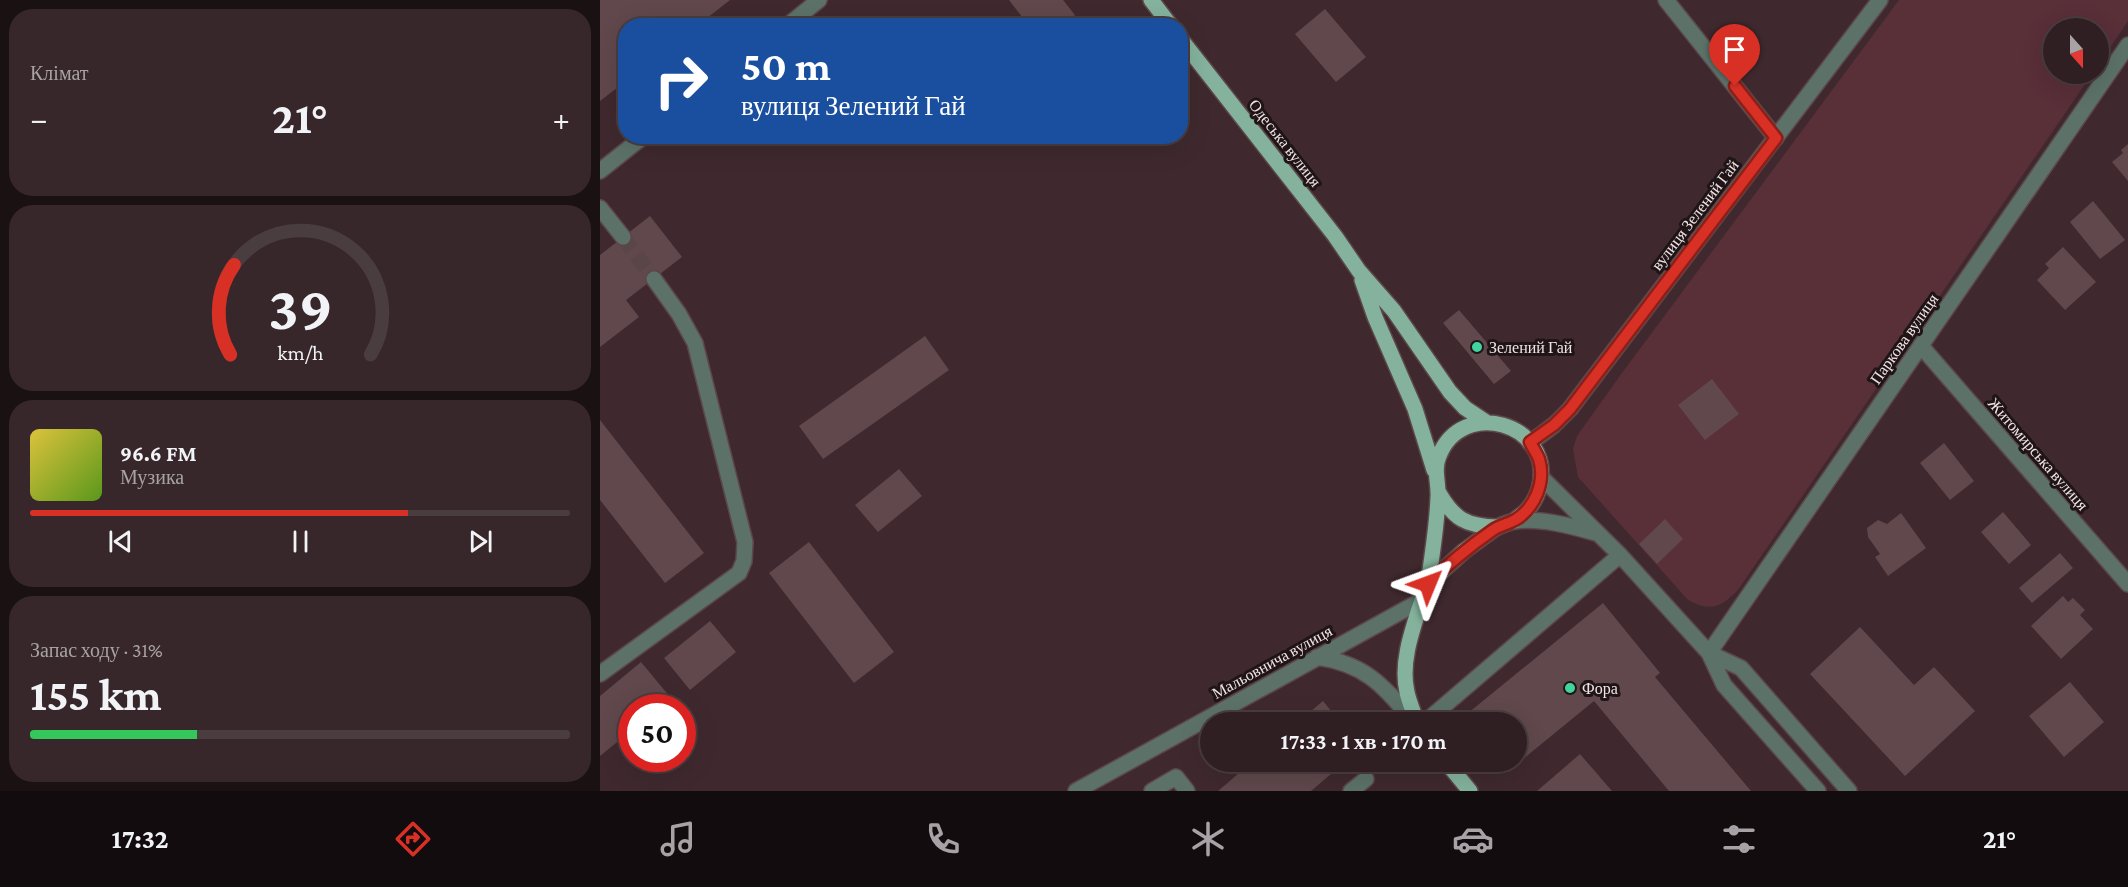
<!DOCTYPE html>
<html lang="uk">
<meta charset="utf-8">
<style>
body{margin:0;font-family:"Crimson Pro",serif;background:#37272a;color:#f1f3f6;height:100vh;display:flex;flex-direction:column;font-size:22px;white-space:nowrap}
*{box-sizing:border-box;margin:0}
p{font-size:20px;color:#a7a2a5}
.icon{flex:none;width:33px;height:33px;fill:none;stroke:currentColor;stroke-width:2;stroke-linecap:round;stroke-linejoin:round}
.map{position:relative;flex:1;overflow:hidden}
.sheet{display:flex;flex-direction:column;gap:9px;padding:9px;background:#1a1113;width:600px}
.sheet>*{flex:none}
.hud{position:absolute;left:18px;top:18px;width:570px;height:126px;border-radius:24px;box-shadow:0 6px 24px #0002,0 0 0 2px #4a3d40;background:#1a4fa0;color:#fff;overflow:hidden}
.needle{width:39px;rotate:159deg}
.tools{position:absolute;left:1443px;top:18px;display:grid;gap:12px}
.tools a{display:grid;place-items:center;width:66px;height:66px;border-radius:50%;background:#2f1f22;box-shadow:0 6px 24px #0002,0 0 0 2px #4a3d40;font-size:30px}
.speed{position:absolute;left:18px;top:694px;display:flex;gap:12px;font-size:30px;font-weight:700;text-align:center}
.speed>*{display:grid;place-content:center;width:78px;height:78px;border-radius:50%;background:#2f1f22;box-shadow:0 6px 24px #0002,0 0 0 2px #4a3d40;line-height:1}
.speed .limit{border:9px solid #d22;background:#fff;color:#111}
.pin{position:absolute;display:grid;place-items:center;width:51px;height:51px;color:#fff;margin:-62px -26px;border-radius:50% 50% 50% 0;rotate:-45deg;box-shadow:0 0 6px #0007}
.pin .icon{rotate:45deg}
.me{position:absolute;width:66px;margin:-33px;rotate:46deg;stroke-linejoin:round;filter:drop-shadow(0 0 4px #0008)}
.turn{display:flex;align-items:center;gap:21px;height:126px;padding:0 24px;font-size:27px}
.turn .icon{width:78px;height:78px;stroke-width:2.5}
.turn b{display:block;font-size:42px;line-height:51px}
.big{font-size:45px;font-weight:700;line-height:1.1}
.sheet .card{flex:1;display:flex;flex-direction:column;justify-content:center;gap:9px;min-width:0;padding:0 21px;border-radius:24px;background:#37272a}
.sheet .dial{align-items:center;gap:0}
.dial svg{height:156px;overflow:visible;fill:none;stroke:#4a3d40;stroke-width:7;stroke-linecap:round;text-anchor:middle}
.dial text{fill:#f1f3f6;stroke:none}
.song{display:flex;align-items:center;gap:18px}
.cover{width:72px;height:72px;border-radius:9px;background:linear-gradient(135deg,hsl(50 70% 55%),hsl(90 70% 35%))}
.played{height:6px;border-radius:3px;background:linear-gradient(90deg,#d93025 70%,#4a3d40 70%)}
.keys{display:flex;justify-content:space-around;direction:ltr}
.heat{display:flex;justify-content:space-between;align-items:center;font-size:33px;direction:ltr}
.charge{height:9px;border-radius:4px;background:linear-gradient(90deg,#34c759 31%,#4a3d40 0)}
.trip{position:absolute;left:600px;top:712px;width:327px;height:60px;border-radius:30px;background:#2f1f22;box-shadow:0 6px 24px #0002,0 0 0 2px #4a3d40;font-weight:700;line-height:60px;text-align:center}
.tabs{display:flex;height:96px;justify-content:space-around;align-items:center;background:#130c0e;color:#a7a2a5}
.tabs .icon{width:42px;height:42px}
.tabs .on{color:#d93025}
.tabs b{font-size:27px;color:#f1f3f6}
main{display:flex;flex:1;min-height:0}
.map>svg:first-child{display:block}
.green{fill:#592f38}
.building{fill:#60484c}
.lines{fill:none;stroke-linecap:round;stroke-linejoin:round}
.minor-tunnel{stroke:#5a4549;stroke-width:15;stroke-dasharray:15 8;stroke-linecap:butt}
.minor-casing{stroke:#5c474b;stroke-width:18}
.major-casing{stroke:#5c474b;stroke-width:18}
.minor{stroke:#5c7268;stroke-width:15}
.major{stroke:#84b29d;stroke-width:15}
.route-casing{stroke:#8d1f18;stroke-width:15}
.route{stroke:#d93025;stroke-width:10}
.poi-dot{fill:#41d4a1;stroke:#1f1517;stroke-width:2}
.labels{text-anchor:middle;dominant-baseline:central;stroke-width:6;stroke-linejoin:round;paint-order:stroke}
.street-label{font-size:16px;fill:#f2e3e5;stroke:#1f1517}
.poi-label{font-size:16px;fill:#f2e3e5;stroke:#1f1517;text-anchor:start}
</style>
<main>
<section class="sheet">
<div class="card"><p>Клімат</p>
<div class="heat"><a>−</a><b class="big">21°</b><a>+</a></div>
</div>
<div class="card dial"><svg viewBox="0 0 100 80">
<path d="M14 69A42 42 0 1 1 86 69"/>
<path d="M14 69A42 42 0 0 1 16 23" stroke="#d93025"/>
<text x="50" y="56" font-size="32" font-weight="700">39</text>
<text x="50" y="72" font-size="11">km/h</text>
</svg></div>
<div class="card">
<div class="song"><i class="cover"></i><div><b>96.6 FM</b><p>Музика</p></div></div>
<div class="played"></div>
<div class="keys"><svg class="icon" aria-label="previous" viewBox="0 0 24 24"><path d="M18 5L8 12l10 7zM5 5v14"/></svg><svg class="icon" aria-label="pause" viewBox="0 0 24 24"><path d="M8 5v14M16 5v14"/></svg><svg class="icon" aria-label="next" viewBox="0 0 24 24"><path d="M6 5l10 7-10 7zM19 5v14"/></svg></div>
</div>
<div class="card"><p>Запас ходу · 31%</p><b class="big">155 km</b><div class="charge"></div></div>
</section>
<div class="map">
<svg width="1528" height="791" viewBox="0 0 1528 791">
<rect width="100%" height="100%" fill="#3f292e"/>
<path class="green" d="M1299 0H1528V21L1499 64 1498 28H1454V74H1492L1138 590C1120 608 1111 612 1088 600L978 477 973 449 977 436 1019 377Z"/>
<path class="building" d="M0 0H130L97 26H26V81L0 101Z
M409 0H463L475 15 462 26H429Z
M725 9 766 57 736 82 695 34Z
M1528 144V181L1512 162 1523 153 1521 150Z
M1493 201 1525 240 1500 259 1470 222Z
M50 216 82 257 26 300 39 317 0 347V255Z
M1463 247 1496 282 1465 310 1437 280 1449 268 1445 264Z
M859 310 911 371 894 384 843 323Z
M325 336 349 370 223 459 199 426Z
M1112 379 1139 414 1105 440 1078 405Z
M0 420 104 553 65 583 0 500Z
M1344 443 1374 481 1350 500 1320 463Z
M299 469 322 496 278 532 255 505Z
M1403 512 1431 545 1409 564 1381 532Z
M1301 513 1326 548 1288 576 1275 557 1280 554 1268 537 1267 528 1278 520 1287 524Z
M1065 519 1083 539 1057 564 1039 544Z
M209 542 294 652 254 683 169 573Z
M1460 553 1473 568 1432 603 1419 588Z
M1463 596 1468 602 1473 598 1485 610 1480 615 1493 629 1461 659 1431 626Z
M1003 603 1060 673 1055 677 1151 791H1069L994 701 907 772 899 762H916V723H867L862 718Z
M110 621 136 652 90 690 64 658Z
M1260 627 1314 685 1334 667 1375 711 1305 776 1210 674Z
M41 662 71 698 58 708H32V730L0 756V696Z
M1470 682 1504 722 1464 757 1429 716Z
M723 701 741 723H697Z
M980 754 1012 791H937Z
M652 762H745L711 791H618Z"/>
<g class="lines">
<path class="minor-tunnel" d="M23 237 54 279"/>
<defs>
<path id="minor" d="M1066 0 1176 138
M187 26 219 0
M0 171 44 136
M0 208 23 237
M1321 346 1528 584
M930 443 954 425 970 409 1280 0
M941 477 1020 555 1109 653 1124 685 1218 791
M897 527C902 525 909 522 915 521 942 518 971 526 996 533
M1109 653 1528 45
M1109 653 1141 668 1249 791
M717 657C767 664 784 687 815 723
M0 674 139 573 144 561 145 542 95 343 79 314 54 279
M824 723 1020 555
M476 791 822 600 825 591
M552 791 576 777 587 791
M751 791 766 779"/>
<path id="major" d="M551 0 571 26
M580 38 735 236 759 271 794 311 850 392 865 408 886 422
M762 280 775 317 815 409 834 470
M839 493C854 519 866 526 897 527
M828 584C832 555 837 526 838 497 839 483 833 470 839 456 862 397 953 423 940 485 938 494 934 502 928 509 924 514 918 517 914 521
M828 584 864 551 897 527
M817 723C814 713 809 702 807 692 800 662 813 628 822 600
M846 762 870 791"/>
</defs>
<use href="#minor" class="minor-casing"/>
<use href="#major" class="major-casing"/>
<use href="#minor" class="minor"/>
<use href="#major" class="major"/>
</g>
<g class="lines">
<defs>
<path id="route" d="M828 584C848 564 870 546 893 530 900 525 908 524 915 520 935 508 946 482 939 459 937 454 933 448 930 442L954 425 970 409 1176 138 1135 86"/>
</defs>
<use href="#route" class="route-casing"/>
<use href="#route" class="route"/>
</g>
<g class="poi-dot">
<circle cx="877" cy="347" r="6"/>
<circle cx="970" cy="688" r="6"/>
</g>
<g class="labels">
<g class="street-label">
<text transform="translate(685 143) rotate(52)">Одеська вулиця</text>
<text transform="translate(1095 215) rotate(-53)">вулиця Зелений Гай</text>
<text transform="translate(1304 339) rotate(-55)">Паркова вулиця</text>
<text transform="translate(1438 454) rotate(49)">Житомирська вулиця</text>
<text transform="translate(672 662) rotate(-29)">Мальовнича вулиця</text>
</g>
<g class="poi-label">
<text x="889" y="347">Зелений Гай</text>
<text x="982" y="688">Фора</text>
</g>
</g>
</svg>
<div class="tools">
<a><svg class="needle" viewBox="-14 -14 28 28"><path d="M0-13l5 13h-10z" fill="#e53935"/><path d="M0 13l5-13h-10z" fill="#a7a2a5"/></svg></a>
</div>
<div class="speed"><div class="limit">50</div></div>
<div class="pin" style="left:1135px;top:86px;background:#d93025"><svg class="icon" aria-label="arrive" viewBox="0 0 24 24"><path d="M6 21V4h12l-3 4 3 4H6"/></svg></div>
<svg class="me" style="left:828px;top:584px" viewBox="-20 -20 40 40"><path d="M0-17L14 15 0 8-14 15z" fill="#d93025" stroke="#fff" stroke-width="4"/></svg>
<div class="trip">17:33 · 1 хв · 170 m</div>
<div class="hud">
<div class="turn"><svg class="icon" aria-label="right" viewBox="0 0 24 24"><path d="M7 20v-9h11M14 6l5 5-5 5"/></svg><div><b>50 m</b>вулиця Зелений Гай</div></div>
</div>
</div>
</main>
<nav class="tabs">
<b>17:32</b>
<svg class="icon on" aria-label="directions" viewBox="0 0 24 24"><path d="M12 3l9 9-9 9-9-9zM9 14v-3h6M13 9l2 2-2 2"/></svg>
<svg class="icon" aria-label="music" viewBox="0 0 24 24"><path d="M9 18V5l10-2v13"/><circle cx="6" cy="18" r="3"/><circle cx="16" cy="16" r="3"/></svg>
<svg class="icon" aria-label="phone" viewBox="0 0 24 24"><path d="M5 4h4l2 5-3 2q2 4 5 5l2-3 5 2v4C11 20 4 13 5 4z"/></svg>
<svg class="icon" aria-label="climate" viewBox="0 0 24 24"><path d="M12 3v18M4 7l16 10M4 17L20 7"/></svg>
<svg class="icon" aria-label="car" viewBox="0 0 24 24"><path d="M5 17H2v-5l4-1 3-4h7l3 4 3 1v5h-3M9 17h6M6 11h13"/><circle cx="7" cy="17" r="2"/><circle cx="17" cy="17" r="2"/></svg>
<svg class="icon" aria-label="filters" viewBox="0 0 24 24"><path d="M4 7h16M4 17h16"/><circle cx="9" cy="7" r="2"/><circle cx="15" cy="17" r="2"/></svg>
<b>21°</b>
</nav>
